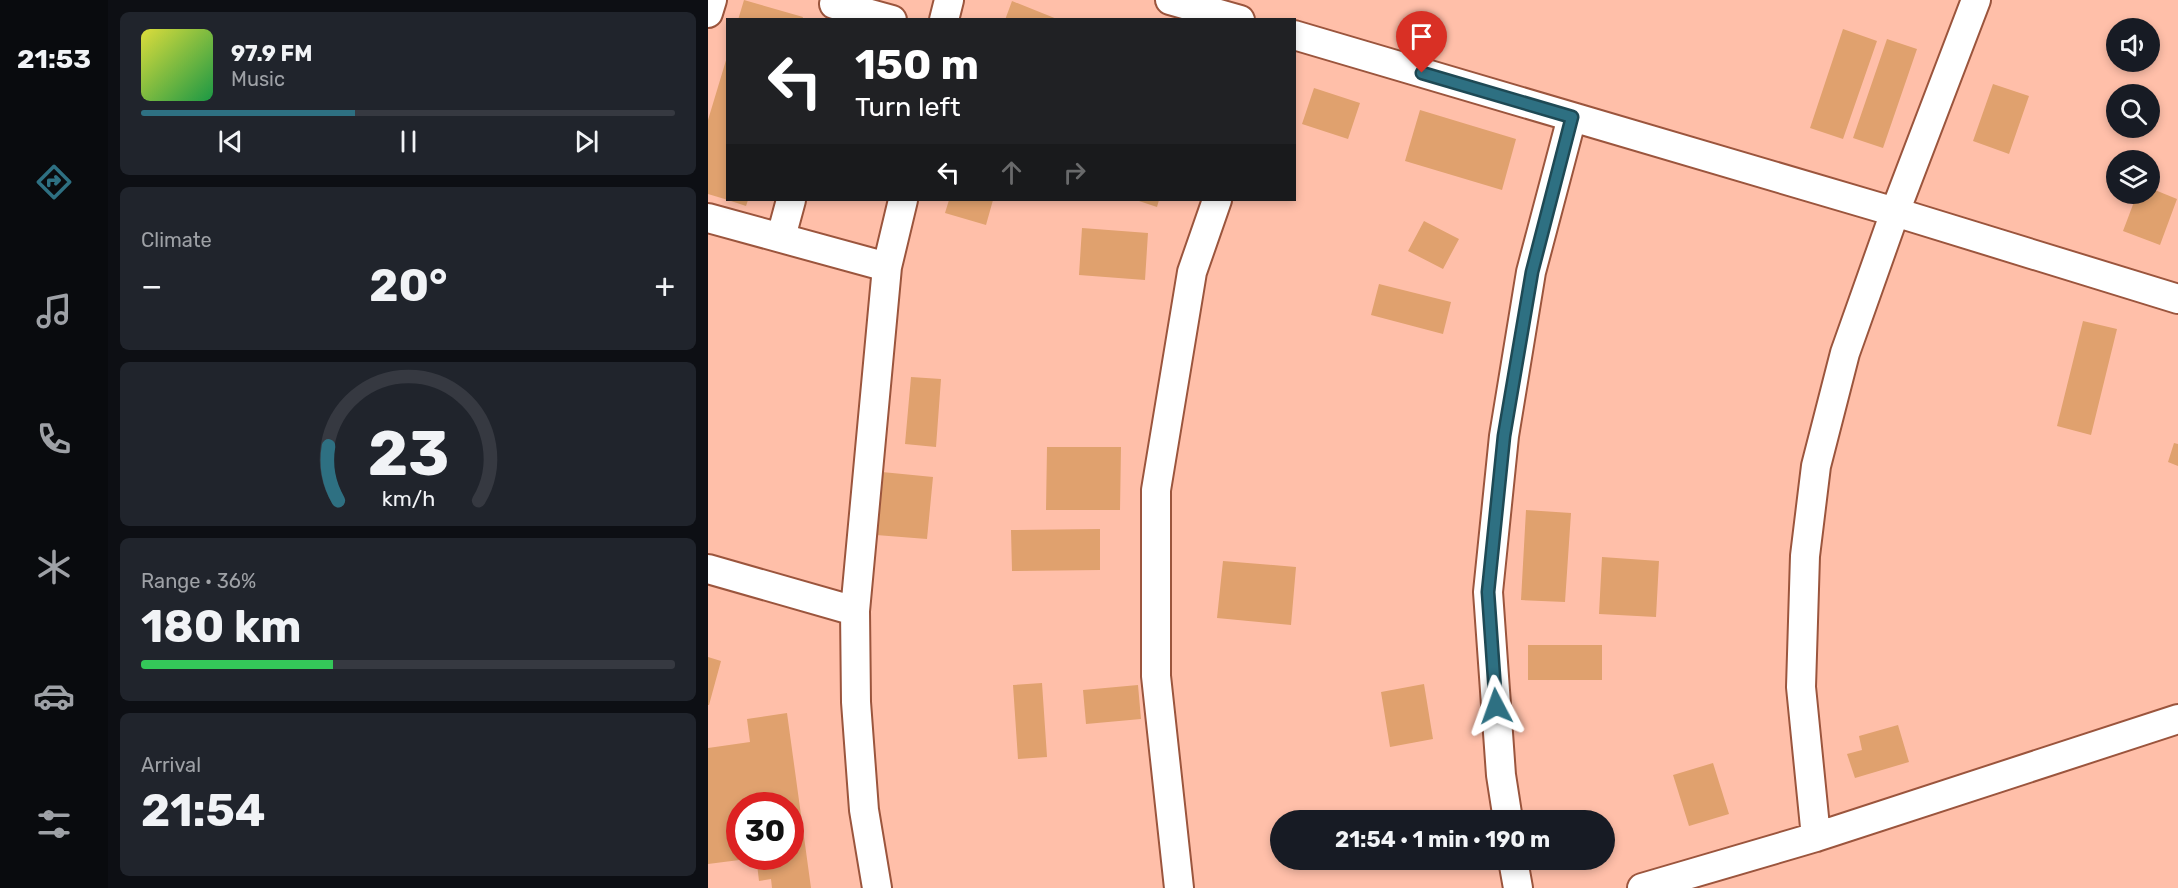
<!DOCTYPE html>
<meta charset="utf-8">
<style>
body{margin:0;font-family:Rubik,sans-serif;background:#20242c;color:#f1f3f6;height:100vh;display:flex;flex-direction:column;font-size:22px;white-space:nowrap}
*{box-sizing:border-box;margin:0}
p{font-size:20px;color:#9ea1a6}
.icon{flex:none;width:33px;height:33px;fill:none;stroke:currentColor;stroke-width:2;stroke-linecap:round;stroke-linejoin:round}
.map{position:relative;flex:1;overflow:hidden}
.sheet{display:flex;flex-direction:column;gap:12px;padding:12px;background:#0d0f14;width:600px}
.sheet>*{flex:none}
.hud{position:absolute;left:18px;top:18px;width:570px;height:183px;border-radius:0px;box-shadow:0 3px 9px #0003;background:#202124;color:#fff;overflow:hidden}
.tools{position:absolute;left:1398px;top:18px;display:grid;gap:12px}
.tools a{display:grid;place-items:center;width:54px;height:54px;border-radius:50%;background:#171b24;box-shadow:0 3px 9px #0003;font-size:30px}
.speed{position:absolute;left:18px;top:792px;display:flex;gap:12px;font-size:30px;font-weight:700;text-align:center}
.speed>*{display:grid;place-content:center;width:78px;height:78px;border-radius:50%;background:#171b24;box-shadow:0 3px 9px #0003;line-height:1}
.speed .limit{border:9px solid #d22;background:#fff;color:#111}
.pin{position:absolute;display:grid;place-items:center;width:51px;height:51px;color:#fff;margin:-62px -26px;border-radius:50% 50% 50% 0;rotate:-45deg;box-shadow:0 0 6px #0007}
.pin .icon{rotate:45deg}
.me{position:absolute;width:66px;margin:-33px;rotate:356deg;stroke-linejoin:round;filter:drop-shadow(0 0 4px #0008)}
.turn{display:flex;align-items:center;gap:21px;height:126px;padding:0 30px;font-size:27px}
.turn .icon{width:78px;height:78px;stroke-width:2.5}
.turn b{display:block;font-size:42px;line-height:51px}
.lanes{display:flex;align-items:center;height:57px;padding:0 30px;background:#0003;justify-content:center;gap:30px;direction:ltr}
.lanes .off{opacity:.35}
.big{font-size:45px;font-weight:700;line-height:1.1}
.sheet .widget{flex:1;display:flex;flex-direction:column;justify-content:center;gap:9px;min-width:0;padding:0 21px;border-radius:9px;background:#20242c}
.sheet .dial{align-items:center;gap:0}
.dial svg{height:156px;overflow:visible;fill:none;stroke:#363941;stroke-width:7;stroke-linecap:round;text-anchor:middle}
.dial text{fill:#f1f3f6;stroke:none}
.song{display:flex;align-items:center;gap:18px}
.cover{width:72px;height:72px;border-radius:9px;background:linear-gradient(135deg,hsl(60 70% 55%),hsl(140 70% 35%))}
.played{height:6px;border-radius:3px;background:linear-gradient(90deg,#2e7082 40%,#363941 40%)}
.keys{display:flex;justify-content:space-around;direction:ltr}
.heat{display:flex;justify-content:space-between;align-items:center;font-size:33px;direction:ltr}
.charge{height:9px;border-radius:4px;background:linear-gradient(90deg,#34c759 36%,#363941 0)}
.trip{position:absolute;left:562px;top:810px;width:345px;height:60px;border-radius:30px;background:#171b24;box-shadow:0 3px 9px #0003;font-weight:700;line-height:60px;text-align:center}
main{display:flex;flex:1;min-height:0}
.tabs{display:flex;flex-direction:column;width:108px;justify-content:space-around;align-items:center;background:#090b0e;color:#9ea1a6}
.tabs .icon{width:42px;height:42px}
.tabs .selected{color:#2e7082}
.tabs b{font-size:27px;color:#f1f3f6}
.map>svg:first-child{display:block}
.building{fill:#e0a16e}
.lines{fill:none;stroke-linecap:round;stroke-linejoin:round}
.minor-casing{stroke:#9b553d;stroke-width:32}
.minor{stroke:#fff;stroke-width:28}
.route-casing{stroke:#1e4954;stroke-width:15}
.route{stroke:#2e7082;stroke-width:10}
</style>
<main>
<nav class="tabs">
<b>21:53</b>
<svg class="icon selected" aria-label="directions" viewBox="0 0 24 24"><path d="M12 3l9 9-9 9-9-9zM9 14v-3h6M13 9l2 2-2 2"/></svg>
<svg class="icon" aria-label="music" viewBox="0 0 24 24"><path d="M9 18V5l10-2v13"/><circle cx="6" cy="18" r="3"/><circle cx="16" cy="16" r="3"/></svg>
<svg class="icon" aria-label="phone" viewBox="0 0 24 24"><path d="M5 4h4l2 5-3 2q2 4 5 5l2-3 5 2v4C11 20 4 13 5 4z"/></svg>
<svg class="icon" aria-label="climate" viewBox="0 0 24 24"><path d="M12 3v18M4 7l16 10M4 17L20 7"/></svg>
<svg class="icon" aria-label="car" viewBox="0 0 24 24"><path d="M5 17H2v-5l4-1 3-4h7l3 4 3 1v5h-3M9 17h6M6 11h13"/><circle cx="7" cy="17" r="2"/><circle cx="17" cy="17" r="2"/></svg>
<svg class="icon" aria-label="filters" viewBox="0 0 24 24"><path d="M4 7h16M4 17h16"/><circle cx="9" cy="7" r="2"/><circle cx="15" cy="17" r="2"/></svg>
</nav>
<section class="sheet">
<div class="widget">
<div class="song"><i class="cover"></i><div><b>97.9 FM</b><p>Music</p></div></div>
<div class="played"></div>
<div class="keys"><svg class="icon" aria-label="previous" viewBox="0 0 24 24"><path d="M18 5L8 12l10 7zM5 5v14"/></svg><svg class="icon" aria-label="pause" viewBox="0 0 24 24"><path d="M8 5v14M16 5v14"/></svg><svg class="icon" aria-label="next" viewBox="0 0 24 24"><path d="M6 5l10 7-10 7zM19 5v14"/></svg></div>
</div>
<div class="widget"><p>Climate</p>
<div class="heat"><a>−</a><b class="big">20°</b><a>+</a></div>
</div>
<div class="widget dial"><svg viewBox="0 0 100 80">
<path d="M14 69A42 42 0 1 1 86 69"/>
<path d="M14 69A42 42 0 0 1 9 41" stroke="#2e7082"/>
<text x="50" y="56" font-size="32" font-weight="700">23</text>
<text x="50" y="72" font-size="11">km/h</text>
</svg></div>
<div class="widget"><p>Range · 36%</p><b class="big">180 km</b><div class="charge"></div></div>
<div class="widget"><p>Arrival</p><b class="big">21:54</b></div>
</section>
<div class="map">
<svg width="1470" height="888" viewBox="0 0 1470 888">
<rect width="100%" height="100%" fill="#ffbfa9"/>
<path class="building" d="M36 0 95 17 94 20H30Z
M304 1 349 19V20H297Z
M1135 29 1169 41 1135 139 1102 128Z
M1179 39 1209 49 1175 148 1145 138Z
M19 57H20V200L0 194V120Z
M1285 84 1321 96 1301 154 1265 141Z
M606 88 652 103 640 139 594 124Z
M712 110 808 139 794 190 697 161Z
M1442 188 1469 199 1452 245 1415 231 1429 194H1442Z
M20 200H40L38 206Z
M241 200H285L278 225 237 213Z
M428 200H451L449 207Z
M716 221 751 239 735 269 700 251Z
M374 228 440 233 437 280 371 275Z
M671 284 743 302 735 334 663 315Z
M1375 321 1409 329 1383 435 1349 426Z
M203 377 233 379 228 447 197 444Z
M1466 443 1470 444V466L1460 462Z
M339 447H413L412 510H338Z
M174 472 225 477 219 539 168 535Z
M818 510 863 513 857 602 813 600Z
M392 529V570L304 571 303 530Z
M894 557 951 561 948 617 891 614Z
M515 561 588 567 583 625 509 618Z
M820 645H894V680H820Z
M0 657 13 661 1 705H0Z
M334 683 339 757 310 759 305 685Z
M716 684 725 739 682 747 673 692Z
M430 685 433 719 378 724 375 690Z
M79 713 103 888H64L63 879 51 881 48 856H82V806H32V856L47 858 0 864V748L42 742 39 719Z
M1190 725 1201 762 1147 778 1139 754 1154 750 1151 736Z
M1005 763 1021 814 981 826 965 775Z"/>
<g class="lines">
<defs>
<path id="minor" d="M462 0 532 20
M126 4 184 20
M0 13 4 0
M236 20 241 0
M586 35 1187 212 1470 299
M0 218 179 267
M73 237 83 200
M0 569 147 611
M800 820 793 775 780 592 796 436 823 272 864 117
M1108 837 1093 687 1097 556 1108 466 1137 353 1187 212 1268 0
M805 860 810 888
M169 888 156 810 148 702 147 611 179 267 195 200
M471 888 448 676V490L484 272 509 200
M934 888 1108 837 1470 719"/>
</defs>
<use href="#minor" class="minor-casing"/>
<use href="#minor" class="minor"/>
</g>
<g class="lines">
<defs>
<path id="route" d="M714 73 864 117 824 272 796 436 780 592 788 706"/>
</defs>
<use href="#route" class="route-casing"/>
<use href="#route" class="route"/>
</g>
</svg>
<div class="tools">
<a><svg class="icon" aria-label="sound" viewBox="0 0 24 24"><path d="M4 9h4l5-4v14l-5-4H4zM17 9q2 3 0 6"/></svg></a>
<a><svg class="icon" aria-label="search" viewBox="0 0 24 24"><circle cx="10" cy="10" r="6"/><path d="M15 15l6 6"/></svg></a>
<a><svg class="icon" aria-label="layers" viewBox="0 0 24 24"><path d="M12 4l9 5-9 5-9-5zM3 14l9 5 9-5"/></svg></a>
</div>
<div class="speed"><div class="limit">30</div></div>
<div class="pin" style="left:714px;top:73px;background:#d93025"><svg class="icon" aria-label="arrive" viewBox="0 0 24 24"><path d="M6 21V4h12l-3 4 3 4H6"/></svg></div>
<svg class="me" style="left:788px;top:706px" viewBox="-20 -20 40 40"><path d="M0-17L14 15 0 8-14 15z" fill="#2e7082" stroke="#fff" stroke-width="4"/></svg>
<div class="trip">21:54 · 1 min · 190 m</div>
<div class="hud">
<div class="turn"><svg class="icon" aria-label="left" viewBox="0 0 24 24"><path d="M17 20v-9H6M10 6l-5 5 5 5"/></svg><div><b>150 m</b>Turn left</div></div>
<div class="lanes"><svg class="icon" aria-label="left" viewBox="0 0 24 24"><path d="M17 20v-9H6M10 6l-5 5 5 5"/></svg><svg class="icon off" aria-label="ahead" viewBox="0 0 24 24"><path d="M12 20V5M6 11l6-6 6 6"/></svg><svg class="icon off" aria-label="right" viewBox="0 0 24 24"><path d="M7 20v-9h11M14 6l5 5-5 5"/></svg></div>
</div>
</div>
</main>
